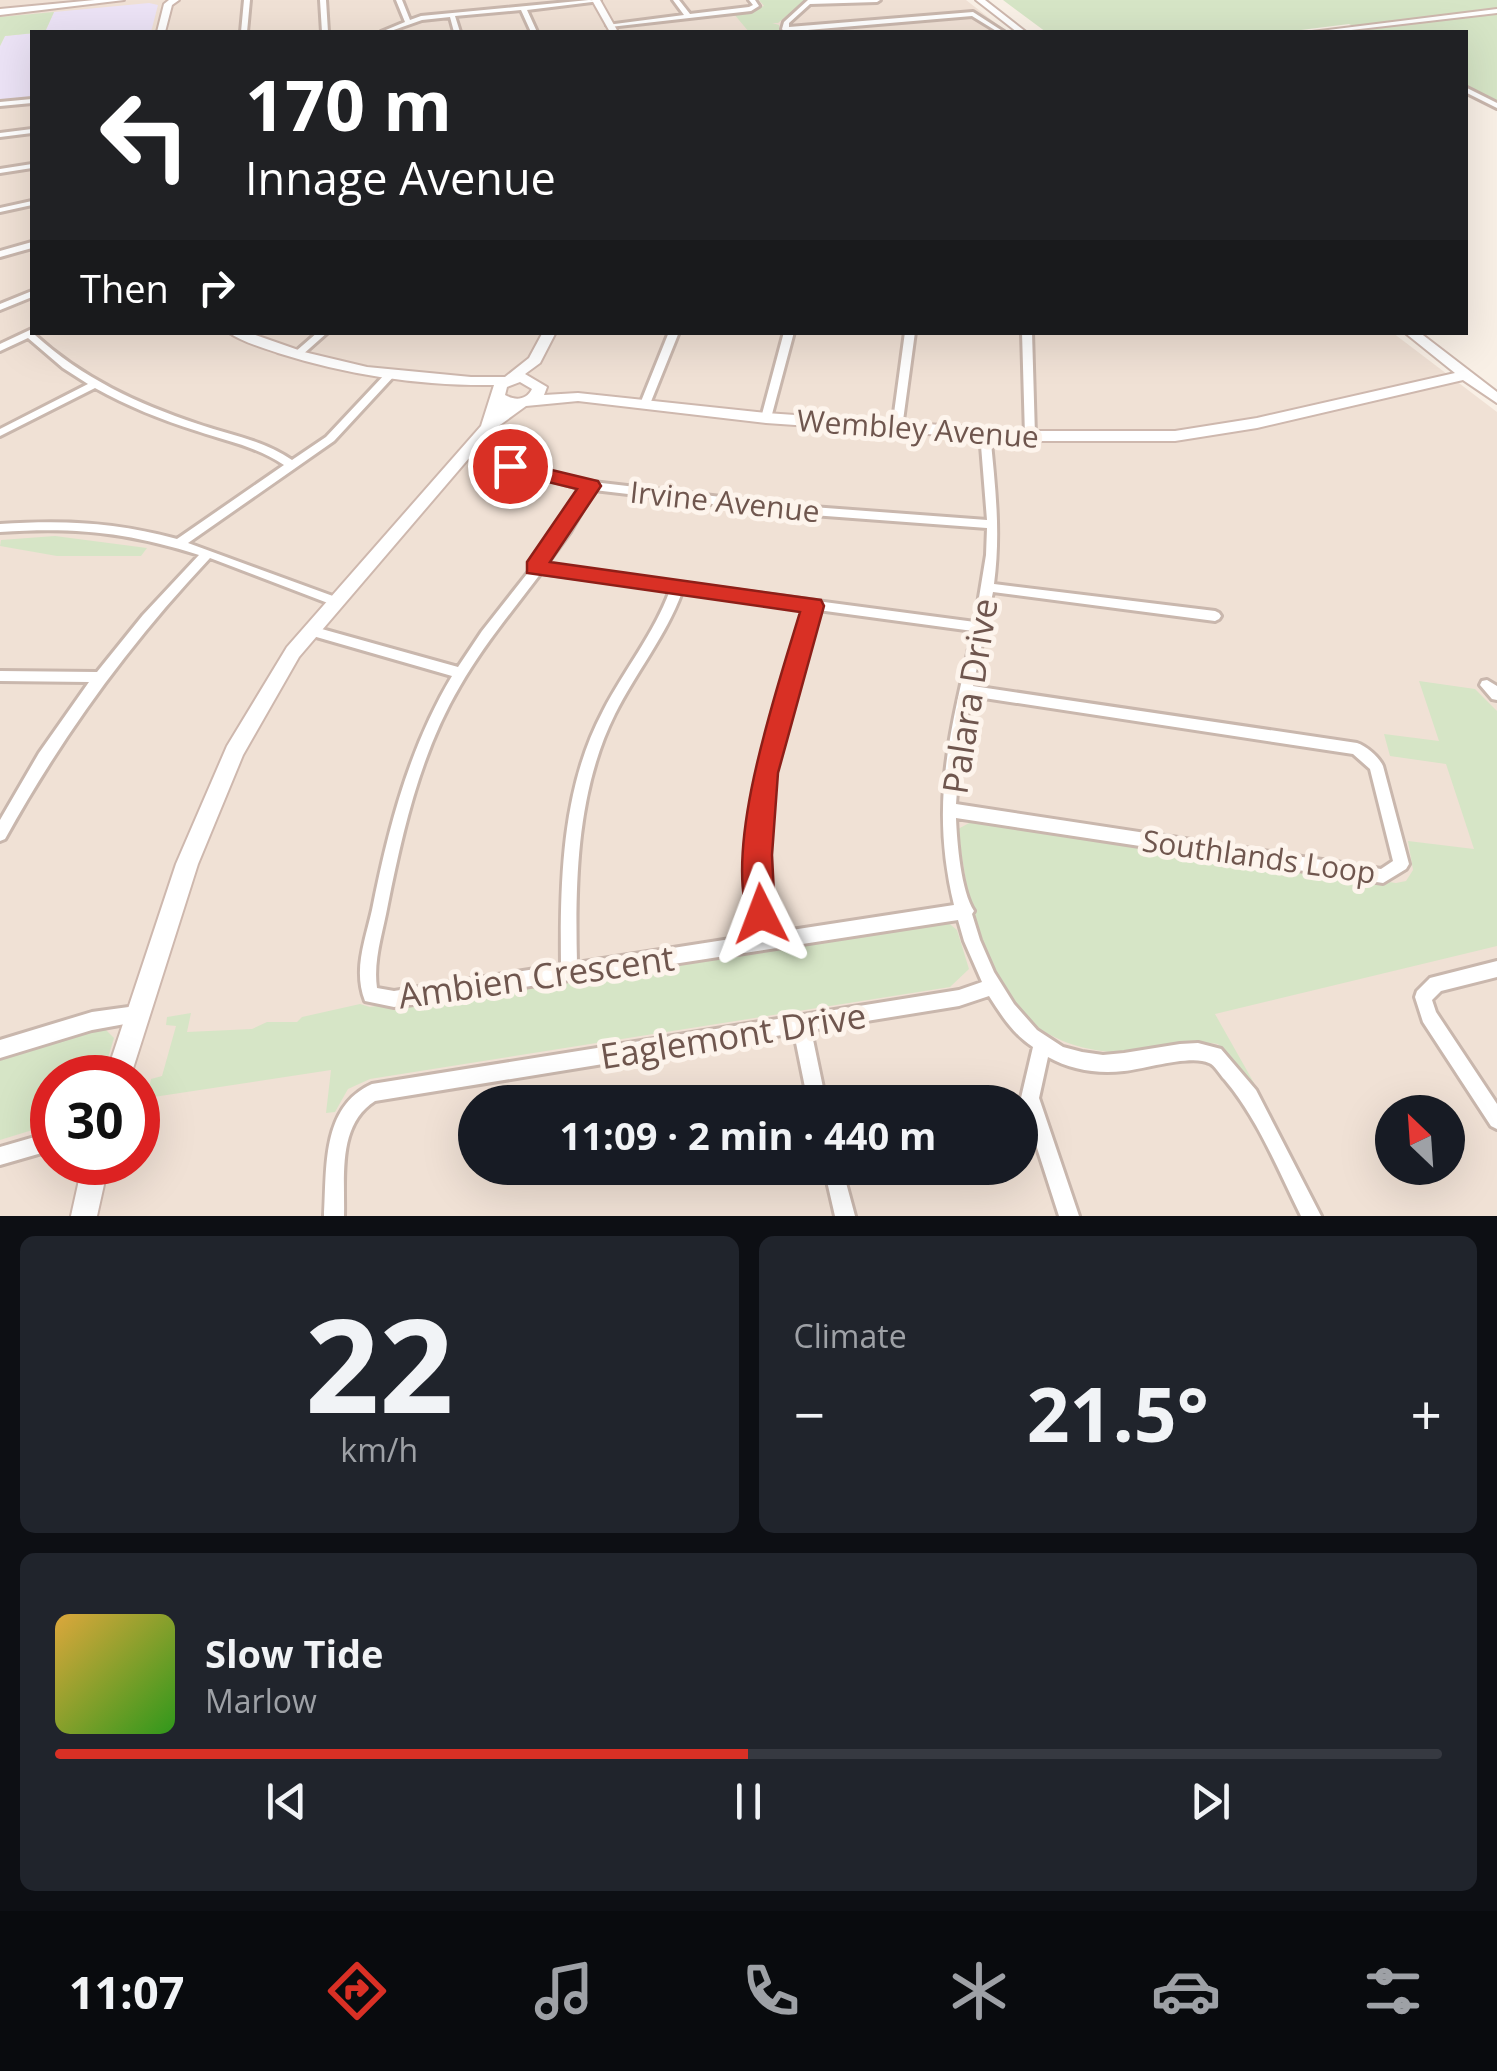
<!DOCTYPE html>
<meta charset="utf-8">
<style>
body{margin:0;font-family:"Open Sans",sans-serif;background:#20242c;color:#f1f3f6;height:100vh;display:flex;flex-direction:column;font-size:38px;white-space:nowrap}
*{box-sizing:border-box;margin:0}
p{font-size:32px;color:#9ea1a6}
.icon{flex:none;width:55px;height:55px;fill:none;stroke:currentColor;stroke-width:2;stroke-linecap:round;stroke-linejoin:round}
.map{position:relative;height:1216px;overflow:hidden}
.details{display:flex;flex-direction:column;gap:20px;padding:20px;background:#0d0f14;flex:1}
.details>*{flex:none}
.hud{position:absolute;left:30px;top:30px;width:1438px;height:305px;border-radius:0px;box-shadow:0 10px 40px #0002;background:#202124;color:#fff;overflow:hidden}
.needle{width:65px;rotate:335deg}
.tools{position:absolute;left:1375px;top:1095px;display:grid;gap:20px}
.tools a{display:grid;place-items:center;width:90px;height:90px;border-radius:50%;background:#171b24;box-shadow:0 10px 40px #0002;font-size:50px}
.speed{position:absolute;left:30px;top:1055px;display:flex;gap:20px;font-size:50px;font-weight:700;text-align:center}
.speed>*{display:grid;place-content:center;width:130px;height:130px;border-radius:50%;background:#171b24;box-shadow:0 10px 40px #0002;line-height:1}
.speed .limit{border:15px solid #d22;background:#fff;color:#111}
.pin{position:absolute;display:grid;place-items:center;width:85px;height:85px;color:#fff;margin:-42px;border:5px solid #fff;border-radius:50%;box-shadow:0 2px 10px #0007}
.me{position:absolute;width:110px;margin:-55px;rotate:357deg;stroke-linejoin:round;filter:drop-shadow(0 0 8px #0008)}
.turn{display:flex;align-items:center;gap:35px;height:210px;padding:0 50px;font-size:45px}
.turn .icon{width:130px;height:130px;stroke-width:2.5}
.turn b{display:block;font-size:70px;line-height:85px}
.then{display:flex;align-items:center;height:95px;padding:0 50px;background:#0003;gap:20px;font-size:38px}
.big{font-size:75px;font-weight:700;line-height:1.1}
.details .tile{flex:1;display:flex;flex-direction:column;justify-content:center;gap:15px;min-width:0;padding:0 35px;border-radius:15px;background:#20242c}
.details .dial{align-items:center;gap:0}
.dial b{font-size:130px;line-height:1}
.song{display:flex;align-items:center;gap:30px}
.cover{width:120px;height:120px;border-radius:15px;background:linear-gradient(135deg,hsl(40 70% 55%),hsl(110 70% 35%))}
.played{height:10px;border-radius:5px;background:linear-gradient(90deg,#d93025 50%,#363941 50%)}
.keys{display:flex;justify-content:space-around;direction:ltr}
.heat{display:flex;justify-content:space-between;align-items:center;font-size:55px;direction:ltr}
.details .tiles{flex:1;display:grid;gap:20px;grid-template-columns:1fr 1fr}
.tile:last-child{grid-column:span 2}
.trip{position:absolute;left:458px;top:1085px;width:580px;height:100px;border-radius:50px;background:#171b24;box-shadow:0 10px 40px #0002;font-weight:700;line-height:100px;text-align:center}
.menu{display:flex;height:160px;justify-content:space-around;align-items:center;background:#090b0e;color:#9ea1a6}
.menu .icon{width:70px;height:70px}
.menu .active{color:#d93025}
.menu b{font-size:45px;color:#f1f3f6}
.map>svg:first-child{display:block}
.residential{fill:#f0e1d5;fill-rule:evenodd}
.education{fill:#ece3f6}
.green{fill:#d6e5c6}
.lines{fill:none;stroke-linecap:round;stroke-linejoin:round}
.street-casing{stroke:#c9b7ad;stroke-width:6}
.secondary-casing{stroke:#ceb8ae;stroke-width:4}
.street{fill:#fff;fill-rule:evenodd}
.secondary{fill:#fff;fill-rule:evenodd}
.route{fill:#d93025;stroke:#8d1f18;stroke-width:2.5}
.labels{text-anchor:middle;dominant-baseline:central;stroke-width:10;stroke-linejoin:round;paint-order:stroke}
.street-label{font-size:30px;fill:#6f564e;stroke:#fdf4ec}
.near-street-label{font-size:35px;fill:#6f564e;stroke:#fdf4ec}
</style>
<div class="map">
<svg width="1497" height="1216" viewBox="0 0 1497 1216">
<rect width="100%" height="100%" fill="#f9f0e6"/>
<path class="residential" d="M0 0H966L1007 32H32V332L1393 333 1497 412V1216H0ZM52 1078H138V1162H52ZM475 1102H1020V1168H475ZM1392 1112H1448V1168H1392Z"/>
<path class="education" d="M149 3 158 5 151 32H41H45L54 12Z
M32 33V97L0 100V46L5 36Z"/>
<path class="green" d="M759 0H805L778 23H772L779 25 780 32H749L734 14 764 6Z
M1003 0H1497V102L1465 85V32H1364L1349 24 1285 32H1046Z
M54 12 45 32 5 36 0 46V17Z
M55 536 147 548 141 556H57L0 546 1 540Z
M1419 681 1475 689 1497 711V946L1215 1014 1254 1083 1247 1084 1218 1044C1189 1039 1164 1052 1135 1053 992 1054 974 943 958 829L971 822 1396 883 1406 881 1413 870 1408 841 1474 849 1446 764 1390 756 1384 734 1439 741Z
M946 921 957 930 969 969 950 987 370 1079 348 1089 335 1112 326 1113 331 1070 147 1098 151 1079 162 1076 176 1026 166 1025 167 1017 191 1013 187 1032 252 1029 267 1022H297L302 1017 360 1004 370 1007Z
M90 1029 106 1030 114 1038 102 1077 52 1078V1124L0 1140V1055Z"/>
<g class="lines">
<defs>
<path id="street" d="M244 0H250L247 32H241Z
M320 0H326L328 32H322Z
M396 0H402L410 20 421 16 589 0 600 1 527 10 537 32H531L521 10 455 16 460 32H454L450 17 422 20 388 32H381L405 22Z
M673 0H679L690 14 749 7 753 5 749 0H755L759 6 751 11 610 27 607 25 684 15Z
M808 0H880L877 2 810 4 789 23V27L973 12 1004 32H998L972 16 784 32 782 29 784 22Z
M1465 87 1497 103V108L1465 92Z
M32 99V103L0 106V102Z
M32 129V133L0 137V133Z
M32 164V168L0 173V169Z
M32 201V205L0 212V208Z
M32 242V248L0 257V251Z
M32 291V297L0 310V304Z
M32 329V332H37L35 335C82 378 138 404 198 424 230 435 263 440 292 460L326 437 387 372 391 371 396 374 334 441 188 543 341 599 343 602 341 605H333L210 558C129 644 62 736 5 839L0 841V820L39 753 89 682 0 681V671L97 672 143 615 199 555C127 532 75 527 0 532V524C64 520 115 522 177 539L284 465C258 447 227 441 197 431 162 420 127 406 95 388L0 436V429L88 384 63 368 28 338 0 351V344Z
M318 332H328L301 356H295V352Z
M669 332H679L650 404 645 407 641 406 640 404Z
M784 332H794L771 418 766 421 761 418Z
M905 332H915L902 428 897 431 892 428Z
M1022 332H1032L1035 436 1030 439 1025 436Z
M985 430 990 433C995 484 1001 532 994 584L1215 611 1219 613 1221 616 1219 619 1215 621 993 592 973 686 1357 743C1366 746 1379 757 1383 766L1409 864 1406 869 1383 883 956 818C957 843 961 891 974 911L972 914 980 940 994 972 1014 1004 1037 1030 1063 1047 1082 1052 1103 1055 1124 1053 1180 1044 1198 1043 1221 1049 1256 1090 1321 1216H1301C1278 1170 1258 1119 1225 1080 1220 1075 1215 1065 1209 1063 1192 1054 1144 1069 1124 1071 1098 1074 1071 1070 1048 1057L1039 1098 1079 1216H1059L1021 1098 1033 1047C1014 1035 1001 1015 989 996L959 1006 811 1030 826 1102H808L794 1033 375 1101C337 1125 345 1177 344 1216H324C327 1168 321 1107 372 1084L959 990 982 982 964 941 958 920 394 1007 365 1001C353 970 365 941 372 910 388 829 409 748 452 676L306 634 305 631 306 628 311 626 458 667 482 631 530 570 531 565C552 549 571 513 583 489L460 456 459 454 460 452 464 450 576 480 799 506 987 520 980 433ZM594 490 799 514 987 528 986 555 975 622 546 565 570 532ZM541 573 670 590C654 634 624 670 603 711 562 788 560 879 561 965L394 991 377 988C373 960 383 932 388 904 403 829 421 752 460 686 483 646 513 610 541 573ZM682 592 806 609 758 773 750 855 756 935 577 963C575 879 577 790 615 714 636 672 666 636 682 592ZM818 610 973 631C951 731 929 802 954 905L772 933 766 855 772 773ZM971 696 1353 754 1370 769 1393 861 1381 869 956 804 959 764Z
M1487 680 1497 686V700L1492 699 1480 685 1482 681Z
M1497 961V977L1441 991 1432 1000 1436 1012 1497 1104V1129L1491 1126 1423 1022 1415 997 1417 991 1430 978Z
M136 1006 142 1008 144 1014 142 1020 136 1022 92 1030 0 1058V1040L92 1012Z
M52 1132V1150L0 1165V1147Z
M824 1168H842L855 1216H835Z"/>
<path id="secondary" d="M95 0H124L0 15V9Z
M169 0H179L172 5 165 32H157L164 4Z
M592 0H600L618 32H610Z
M976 0H985L1026 32H1017Z
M1497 9V13L1334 32H1312Z
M228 332H247L304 352 367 367 471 377H505L529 358 543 332H556L540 363 525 374 547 387 544 395 578 393 766 413 1030 431H1175L1257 418 1455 373 1404 332H1419L1497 392V403L1463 380 1257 428 1175 441H1030L766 423 578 401 526 406 493 430 299 657 243 755 198 864 130 1078H105L176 864 227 746 287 647 481 426 494 385C420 386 348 375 278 353 261 347 242 342 228 332ZM520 382 532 389C527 400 515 401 505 395L507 387Z
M83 1162H109L97 1216H71Z"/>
</defs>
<use href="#street" class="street-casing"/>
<use href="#secondary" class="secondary-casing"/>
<use href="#street" class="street"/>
<use href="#secondary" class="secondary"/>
</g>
<path class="route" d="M510 460 598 481 601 486 550 562 821 600 824 606 778 773 772 855 775 914 771 924 761 928 751 924C720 853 778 686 800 612L527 573V562L577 489 503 471V462Z"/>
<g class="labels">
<g class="street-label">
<text transform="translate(918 428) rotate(4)">Wembley Avenue</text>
<text transform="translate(725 501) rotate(6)">Irvine Avenue</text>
<text transform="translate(1259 856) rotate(8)">Southlands Loop</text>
</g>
<g class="near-street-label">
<text transform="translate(969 696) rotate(-81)">Palara Drive</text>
<text transform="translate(536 976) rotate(-8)">Ambien Crescent</text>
<text transform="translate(733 1035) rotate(-9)">Eaglemont Drive</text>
</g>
</g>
</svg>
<div class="tools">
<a><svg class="needle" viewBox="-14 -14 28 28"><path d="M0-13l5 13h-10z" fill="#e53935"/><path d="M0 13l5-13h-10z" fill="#9ea1a6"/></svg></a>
</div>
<div class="speed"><div class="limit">30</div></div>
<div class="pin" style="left:510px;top:466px;background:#d93025"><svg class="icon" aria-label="arrive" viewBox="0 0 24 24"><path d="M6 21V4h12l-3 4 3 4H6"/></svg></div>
<svg class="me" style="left:761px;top:914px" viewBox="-20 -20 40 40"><path d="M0-17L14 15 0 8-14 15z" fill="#d93025" stroke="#fff" stroke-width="4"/></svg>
<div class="trip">11:09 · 2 min · 440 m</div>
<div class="hud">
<div class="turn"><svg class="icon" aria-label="left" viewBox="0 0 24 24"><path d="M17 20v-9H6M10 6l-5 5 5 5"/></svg><div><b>170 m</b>Innage Avenue</div></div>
<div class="then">Then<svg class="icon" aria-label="right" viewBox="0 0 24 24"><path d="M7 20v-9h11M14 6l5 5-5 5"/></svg></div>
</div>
</div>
<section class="details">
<div class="tiles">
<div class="tile dial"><b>22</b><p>km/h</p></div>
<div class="tile"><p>Climate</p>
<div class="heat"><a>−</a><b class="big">21.5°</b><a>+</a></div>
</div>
<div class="tile">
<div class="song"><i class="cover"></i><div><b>Slow Tide</b><p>Marlow</p></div></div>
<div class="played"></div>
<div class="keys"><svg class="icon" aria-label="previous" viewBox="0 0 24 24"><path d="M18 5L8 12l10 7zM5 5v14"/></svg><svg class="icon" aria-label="pause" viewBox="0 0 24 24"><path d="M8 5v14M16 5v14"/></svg><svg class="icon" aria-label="next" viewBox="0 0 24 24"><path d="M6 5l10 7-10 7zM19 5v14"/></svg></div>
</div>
</div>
</section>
<nav class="menu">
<b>11:07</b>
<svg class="icon active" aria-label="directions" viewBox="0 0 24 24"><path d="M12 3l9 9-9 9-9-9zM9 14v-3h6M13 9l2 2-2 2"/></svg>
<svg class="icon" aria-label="music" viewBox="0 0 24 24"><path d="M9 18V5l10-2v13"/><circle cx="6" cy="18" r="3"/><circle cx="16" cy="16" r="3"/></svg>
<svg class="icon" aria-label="phone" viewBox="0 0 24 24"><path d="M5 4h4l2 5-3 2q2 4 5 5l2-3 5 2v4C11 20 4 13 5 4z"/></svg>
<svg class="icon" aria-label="climate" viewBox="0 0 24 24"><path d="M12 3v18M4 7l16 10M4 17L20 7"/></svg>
<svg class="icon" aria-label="car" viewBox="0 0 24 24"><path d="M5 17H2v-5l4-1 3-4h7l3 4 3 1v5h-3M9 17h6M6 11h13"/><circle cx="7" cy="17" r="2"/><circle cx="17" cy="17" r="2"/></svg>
<svg class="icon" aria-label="filters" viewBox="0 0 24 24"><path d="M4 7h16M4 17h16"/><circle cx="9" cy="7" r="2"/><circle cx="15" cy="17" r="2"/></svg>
</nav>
